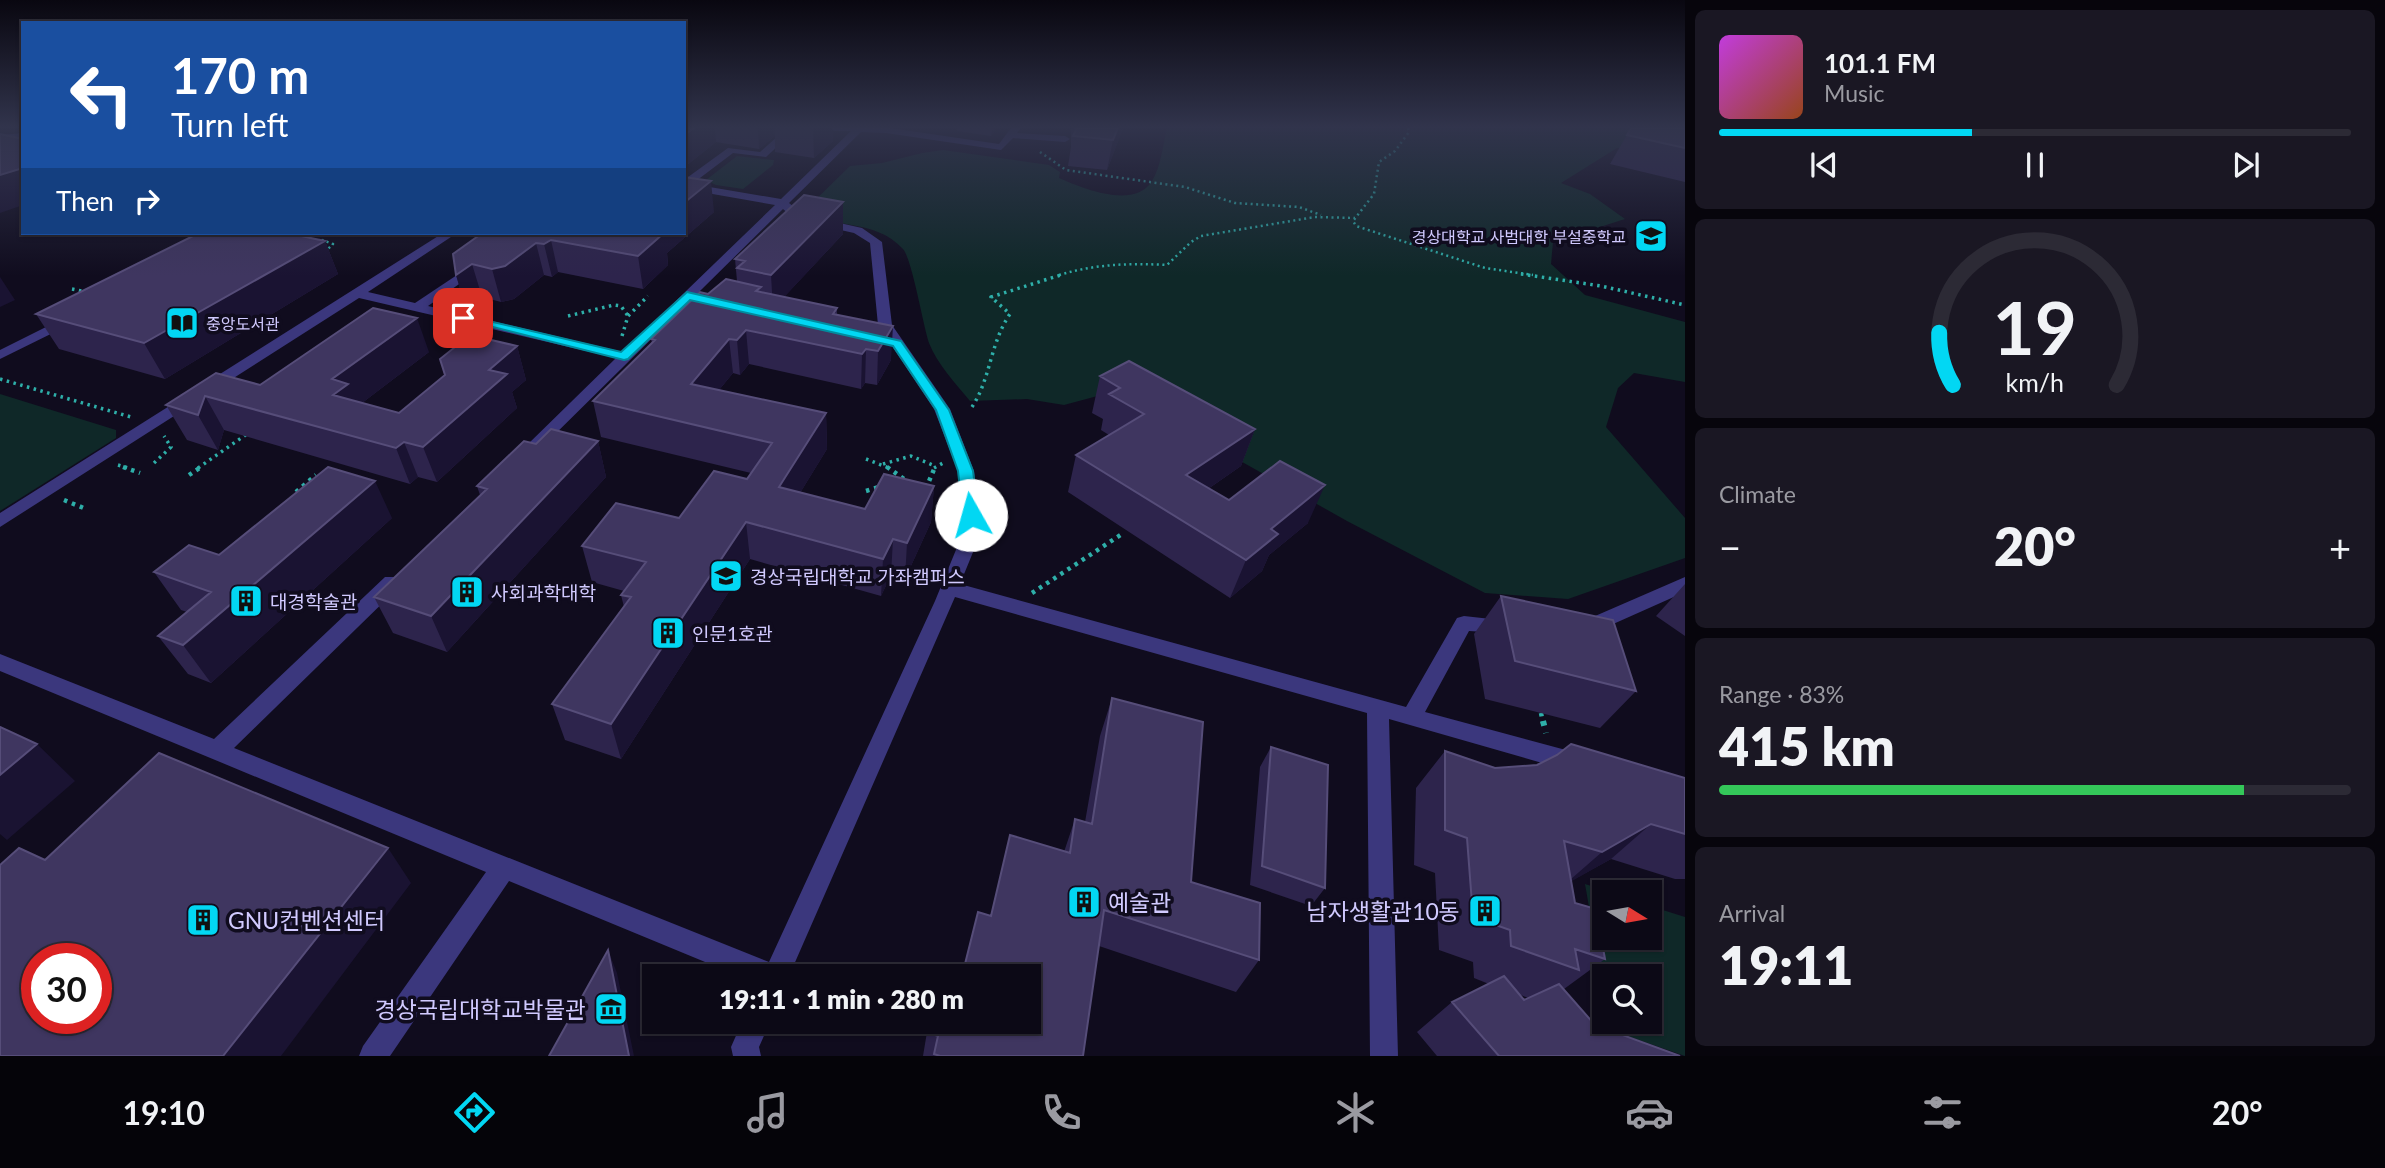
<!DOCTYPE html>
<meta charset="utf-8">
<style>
body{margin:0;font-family:Lato,"Noto Sans KR",sans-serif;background:#1a1723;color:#f1f3f6;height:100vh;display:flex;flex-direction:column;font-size:26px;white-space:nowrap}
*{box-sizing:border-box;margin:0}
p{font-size:23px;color:#9a9aa1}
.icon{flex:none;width:38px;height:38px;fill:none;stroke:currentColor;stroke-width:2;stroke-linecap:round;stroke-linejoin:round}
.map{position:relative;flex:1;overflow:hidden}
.panel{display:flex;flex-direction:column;gap:10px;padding:10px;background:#07050c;width:700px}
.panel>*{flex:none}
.hud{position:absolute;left:21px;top:21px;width:665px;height:214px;border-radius:0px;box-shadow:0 2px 5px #0004,0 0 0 2px #2c2a35;background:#1a4fa0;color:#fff;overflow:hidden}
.needle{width:46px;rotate:101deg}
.tools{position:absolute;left:1592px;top:880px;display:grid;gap:14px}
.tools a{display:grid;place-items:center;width:70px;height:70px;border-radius:0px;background:#0c0916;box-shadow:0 2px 5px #0004,0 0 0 2px #2c2a35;font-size:35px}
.speed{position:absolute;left:21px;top:943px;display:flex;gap:14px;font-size:35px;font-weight:700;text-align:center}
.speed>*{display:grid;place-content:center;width:91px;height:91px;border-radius:50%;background:#0c0916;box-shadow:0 2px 5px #0004,0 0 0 2px #2c2a35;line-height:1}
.speed .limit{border:10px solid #d22;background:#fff;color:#111}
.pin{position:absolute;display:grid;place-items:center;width:60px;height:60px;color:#fff;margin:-30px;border-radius:14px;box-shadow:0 4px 10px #0006}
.me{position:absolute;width:77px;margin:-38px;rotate:353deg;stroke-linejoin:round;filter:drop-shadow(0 0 5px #0008)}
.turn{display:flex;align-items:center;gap:24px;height:147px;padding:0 35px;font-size:32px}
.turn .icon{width:91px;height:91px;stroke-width:2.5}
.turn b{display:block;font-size:49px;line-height:60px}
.then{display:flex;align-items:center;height:66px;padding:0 35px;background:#0003;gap:14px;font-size:26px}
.big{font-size:52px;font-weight:800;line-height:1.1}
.panel .card{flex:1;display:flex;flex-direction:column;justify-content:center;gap:10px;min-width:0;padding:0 24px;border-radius:10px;background:#1a1723}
.panel .dial{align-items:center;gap:0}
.dial svg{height:182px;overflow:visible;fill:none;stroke:#2c2a35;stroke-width:7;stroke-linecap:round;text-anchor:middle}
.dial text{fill:#f1f3f6;stroke:none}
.song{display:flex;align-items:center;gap:21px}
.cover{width:84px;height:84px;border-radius:10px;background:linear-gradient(135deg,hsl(290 70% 55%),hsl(20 70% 35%))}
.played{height:7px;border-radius:4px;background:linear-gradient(90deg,#02d7f3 40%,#2c2a35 40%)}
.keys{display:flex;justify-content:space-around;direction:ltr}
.heat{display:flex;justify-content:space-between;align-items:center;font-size:38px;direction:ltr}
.charge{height:10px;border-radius:5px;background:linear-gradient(90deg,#34c759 83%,#2c2a35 0)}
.trip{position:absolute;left:642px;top:964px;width:399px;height:70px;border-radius:0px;background:#0c0916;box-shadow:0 2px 5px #0004,0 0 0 2px #2c2a35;font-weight:800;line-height:70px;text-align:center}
.tabs{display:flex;height:112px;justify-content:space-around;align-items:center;background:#050409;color:#9a9aa1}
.tabs .icon{width:49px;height:49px}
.tabs .active{color:#02d7f3}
.tabs b{font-size:32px;color:#f1f3f6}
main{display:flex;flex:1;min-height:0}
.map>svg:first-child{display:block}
.green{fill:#0f2828}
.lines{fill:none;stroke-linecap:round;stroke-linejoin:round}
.path-far3{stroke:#2eafa9;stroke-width:2.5;stroke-dasharray:2 3.5;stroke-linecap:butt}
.path-far2{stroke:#2eafa9;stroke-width:3.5;stroke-dasharray:2.5 4.5;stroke-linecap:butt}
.path-far1{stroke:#2eafa9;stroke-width:4.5;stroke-dasharray:3.5 5;stroke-linecap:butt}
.path{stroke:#2eafa9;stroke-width:6;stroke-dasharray:5 7;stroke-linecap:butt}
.minor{fill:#3b377d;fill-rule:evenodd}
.wall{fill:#2d244c;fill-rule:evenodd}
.shaded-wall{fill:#1a1332}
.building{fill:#3f3660;stroke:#564d79;stroke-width:2;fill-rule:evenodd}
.route{fill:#02d7f3;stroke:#018c9e;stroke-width:2}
.labels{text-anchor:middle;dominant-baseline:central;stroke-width:7;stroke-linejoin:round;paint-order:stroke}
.far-poi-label{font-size:16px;fill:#d1caff;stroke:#100c1e;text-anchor:end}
.poi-label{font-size:19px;fill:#d1caff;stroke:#100c1e;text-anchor:start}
.near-poi-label{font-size:23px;fill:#d1caff;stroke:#100c1e;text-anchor:start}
</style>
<main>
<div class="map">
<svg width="1685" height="1056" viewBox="0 0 1685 1056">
<rect width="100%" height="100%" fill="#100c1e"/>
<path class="green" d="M1167 128H1685V158L1617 148 1561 183 1590 194 1625 219 1553 242 1551 264 1585 295 1685 322V382L1634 373 1618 388 1606 427 1685 518V558L1568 599 1485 593 1347 521 1116 391 1064 405 1027 399 970 401C956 384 937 364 929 343 923 325 912 259 903 249 875 218 833 230 805 210L850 166 882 163 922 153 943 150 1049 165 1060 172 1059 178C1082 188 1134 210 1152 181 1161 167 1163 144 1167 128Z
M737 156 774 160 773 165 743 189 716 185 706 180Z
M0 394 116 430V438L0 511Z
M1585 884 1610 892H1605V938H1650V906L1685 917V1056L1610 1030 1609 1022H1650V976H1605V999Z"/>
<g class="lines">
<path class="path-far3" d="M1408 128 1409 132 1395 151 1379 162 1374 194 1353 221 1356 226 1485 268 1533 275
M1040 152 1066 170 1185 187 1235 203 1299 207 1321 215
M321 234 322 240 333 244 326 251
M1059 275C1096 264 1129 263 1167 265L1191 242 1201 236 1315 217 1355 218"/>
<path class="path-far2" d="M1521 274 1601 286 1685 305
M72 289 87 292
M568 316 614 305 621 306 628 316
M622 336 628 316 648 296
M0 379 131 417
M972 407C991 378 990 343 1010 314L991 297 1064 274
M866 459 889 468
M154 463 171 447 164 436
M883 464 911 456 935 466
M118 465 128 468
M198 468 247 434
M934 468 943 463"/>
<path class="path-far1" d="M123 467 140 473
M887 467 904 479
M189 475 201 467
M924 486H927L935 467
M866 491 879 487
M296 492 316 475
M64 500 86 509
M1032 593 1122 534
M1541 713 1543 723"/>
<path class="path" d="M1543 721 1546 733"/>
<path class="minor" d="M787 128H797L766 157 733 153 692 184 781 199 851 131H834L829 128H890L999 144 1011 128H1021L1017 133 1065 136 1070 139 1065 142 1013 138 1001 150 886 133 861 132 789 203 804 215 862 228 882 242 892 325 950 409 974 471 981 523 978 540 960 584 1406 707 1457 618 1464 616 1509 621 1512 626 1509 631 1502 633 1469 631 1425 712 1577 753 1585 756 1588 763 1585 770 1577 773 1389 719 1398 1056H1370L1367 713 955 597 789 976H739L509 881 390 1056H359L363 1046 486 872 0 671V654L214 739 385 577H399L401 582 399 587 234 748 769 962 935 601 960 540 963 523 958 471 934 409 878 325 870 243 854 233 796 220 783 209 540 449H528L526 446 616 358 359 298 0 527V513L443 233H457L368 292 415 303 475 263 481 267 479 270 428 306 623 352 775 205 684 189V180L728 148 760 152Z
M23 133V139L0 141V135Z
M68 316 73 317V323L0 359V350Z
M1685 577V592L1593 633 1586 635 1579 633 1576 628 1579 623Z
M742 1022H770L759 1047 761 1056H733L731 1047Z"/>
</g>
<path class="wall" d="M684 128H832L833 141 814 158 775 152V136L759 149 716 142 687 165 684 164Z
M957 128H997L991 136 957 131Z
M1071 128H1123L1107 170 1068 166 1071 147Z
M1631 128H1685V182L1610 164Z
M843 202V234L784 297 837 308V315L891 360 877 385 865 383 861 389 749 364 740 375 733 373 719 390 826 413 827 449 800 493 865 509 934 486 931 522 905 579 891 575 881 596 750 559 621 759 565 740 552 704 624 607 621 595 624 591 592 582 582 546 679 518 747 479 751 473 601 437 593 401 652 343 651 339 708 294 737 281 735 259Z
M714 212 667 253 668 265 643 289 558 272 552 277 544 275 514 299 501 302 482 297 466 309 456 275 508 233Z
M325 241 338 274 165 379 59 349 36 314Z
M517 346 526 380 512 392 517 408 437 482 418 477 410 484 224 430 218 450 187 440 166 405 216 373 260 385 429 352 362 403 399 413Z
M1100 376 1255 429 1241 466 1208 489 1229 500 1308 523 1269 555 1262 571 1230 598 1068 492 1076 455 1109 435 1101 430 1103 419 1092 413Z
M598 441 606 477 447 652 393 633 374 597 480 495 477 486 536 444Z
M392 518 211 683 188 674 158 636 187 612 181 610 154 572 219 555Z
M1685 584V636L1656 616Z
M1501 596 1636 691 1600 728 1485 699 1474 634Z
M1112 698 1191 882 1259 960 1236 992 1099 946 1083 1056H923L927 1032 1029 1022 991 915 1064 852 1075 819 1085 822 1100 736Z
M1271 747 1325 888 1311 906 1250 885 1260 767Z
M1445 751 1495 768 1685 778V879H1675L1611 859 1571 881 1575 903 1605 959 1564 989 1595 1025 1680 1056H1437L1417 1032 1452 1002 1489 984 1474 978 1473 962 1439 950 1435 873 1414 865 1416 788ZM1519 994 1521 995 1528 998 1524 1000Z"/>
<path class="shaded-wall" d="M694 128H715L716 142 687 165 684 135Z
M758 128H774L775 136 759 149Z
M814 128H832L833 141 814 158 813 129Z
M992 128H997L991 136Z
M1118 128H1123L1107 170 1113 140Z
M23 168V205L0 213V175Z
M711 181 714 212 667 253 668 265 643 289 638 256 651 233H684V203Z
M843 202V234L773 309 771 275Z
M551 240 558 272 552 277 544 244Z
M325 241 338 274 165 379 144 343Z
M536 243 544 275 514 299 501 302 492 269Z
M472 264 482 297 466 309 456 275Z
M0 277 15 300 0 307Z
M417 318 429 352 358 406 333 395 332 379Z
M893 326 891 360 877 385 878 351Z
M746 330 749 364 740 375 737 340Z
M729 339 733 373 695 419 691 384Z
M517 346 526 380 512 392 517 408 437 482 423 447 489 370Z
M866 349 865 383 861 389 862 354Z
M205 396 224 430 218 450 198 415Z
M826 413 827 449 781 524 779 487Z
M1255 429 1241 466 1173 513 1186 475Z
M598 441 606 477 447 652 431 616Z
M404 442 418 477 410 484 396 448Z
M375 481 392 518 211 683 183 645Z
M1325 485 1308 523 1269 555 1262 571 1230 598 1246 560 1271 529Z
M934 486 931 522 905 579 907 543Z
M746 522 750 559 621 759 611 724Z
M893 539 891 575 881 596 883 559Z
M37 744 75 781 7 840 0 834V775Z
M1651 824 1611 859 1563 886 1602 852Z
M388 848 411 883 281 1056H223Z
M608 950 617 973 634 1056H629Z"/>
<path class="building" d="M684 128H694L684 135Z
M1077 128H1118L1113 140 1073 136Z
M1631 128H1685V148L1627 135Z
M0 134 23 139V168L0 175Z
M684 177 711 181 684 203Z
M804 195 843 202 771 275 737 268 745 261 735 259Z
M199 233H287L325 241 144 343 36 314Z
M508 233H664L638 256 551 240 544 244 536 243 505 266 492 269 472 264 456 275 453 254 481 234Z
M726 279 761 287 756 291 837 308 833 314 893 326 878 351 866 349 862 354 746 330 737 340 729 339 691 384 826 413 779 487 865 509 884 474 934 486 907 543 893 539 883 559 746 522 611 724 552 704 631 597 621 595 646 562 582 546 616 503 679 518 714 471 747 479 772 443 593 401 655 340 651 339 700 292 708 294Z
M373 308 417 318 332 379 348 384 333 395 399 413 445 375 440 359 470 335 517 346 489 370 507 374 423 447 404 442 396 448 205 396 198 415 166 405 216 373 260 385Z
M1129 361 1255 429 1186 475 1229 500 1280 461 1325 485 1271 529 1278 534 1246 560 1076 455 1144 414 1109 394 1120 388 1100 376Z
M551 429 598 441 431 616 374 597 487 489 477 486 524 441 536 444Z
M328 467 375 481 183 645 158 636 211 592 154 572 189 545 219 555Z
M1501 596 1613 620 1636 691 1515 661Z
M1112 698 1203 722 1191 882 1260 903 1259 960 1104 910 1083 1056H940L934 1054 938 1036 927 1032 929 1022H1029V976H962L978 912 991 916 1010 835 1070 853 1075 819 1092 824Z
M0 727 37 744 0 775Z
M1571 744 1685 778V834L1651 824 1602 852 1564 841 1575 903 1596 909 1605 959 1575 949 1579 970 1511 946 1510 930 1473 917 1467 838 1445 830V751L1495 768 1537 765 1557 755Z
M1271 747 1328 765 1325 888 1262 866Z
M159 753 388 848 223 1056H0V865L19 848 45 860ZM37 959H96V1018H37Z
M608 950 629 1056H549Z
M1504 976 1524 1000 1559 984 1595 1025 1680 1056H1499L1452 1002Z"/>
<linearGradient id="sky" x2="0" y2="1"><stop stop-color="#090710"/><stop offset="0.46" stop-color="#31344c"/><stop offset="1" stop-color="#31344c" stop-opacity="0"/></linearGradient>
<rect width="1685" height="276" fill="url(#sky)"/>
<path class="route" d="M687 292 901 341 949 410 973 471 979 515 976 519H965L963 515 958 471 936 410 893 346 690 300 628 359 624 360 457 318 463 315 621 352Z"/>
<defs>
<symbol id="school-square" viewBox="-11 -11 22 22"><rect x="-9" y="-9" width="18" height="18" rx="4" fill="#02d7f3" stroke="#100c1e"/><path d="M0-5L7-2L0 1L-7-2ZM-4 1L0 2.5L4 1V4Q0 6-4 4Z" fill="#111"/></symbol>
<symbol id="library-square" viewBox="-11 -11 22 22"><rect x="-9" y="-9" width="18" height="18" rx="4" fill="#02d7f3" stroke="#100c1e"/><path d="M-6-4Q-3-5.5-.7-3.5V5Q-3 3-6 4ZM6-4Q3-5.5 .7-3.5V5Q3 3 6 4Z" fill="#111"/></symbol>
<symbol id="university-square" viewBox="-11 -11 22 22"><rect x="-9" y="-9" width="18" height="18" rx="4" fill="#02d7f3" stroke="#100c1e"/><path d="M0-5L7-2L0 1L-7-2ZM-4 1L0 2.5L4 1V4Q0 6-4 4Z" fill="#111"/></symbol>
<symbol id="building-square" viewBox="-11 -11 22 22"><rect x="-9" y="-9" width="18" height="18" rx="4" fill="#02d7f3" stroke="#100c1e"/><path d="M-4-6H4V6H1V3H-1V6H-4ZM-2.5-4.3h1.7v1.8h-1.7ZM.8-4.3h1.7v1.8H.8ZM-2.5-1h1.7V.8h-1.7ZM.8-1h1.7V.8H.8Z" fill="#111"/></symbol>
<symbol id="museum-square" viewBox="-11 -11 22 22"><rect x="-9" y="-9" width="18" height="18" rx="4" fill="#02d7f3" stroke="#100c1e"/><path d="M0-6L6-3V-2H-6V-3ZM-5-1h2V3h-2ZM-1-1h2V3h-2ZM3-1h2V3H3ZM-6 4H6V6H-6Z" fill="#111"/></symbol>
</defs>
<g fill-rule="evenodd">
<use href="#school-square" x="1632" y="217" width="38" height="38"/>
<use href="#library-square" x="163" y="304" width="38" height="38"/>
<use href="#university-square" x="707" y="557" width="38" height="38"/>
<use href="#building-square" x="448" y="573" width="38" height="38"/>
<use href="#building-square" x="227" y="582" width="38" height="38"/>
<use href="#building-square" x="649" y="614" width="38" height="38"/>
<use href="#building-square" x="1065" y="883" width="38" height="38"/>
<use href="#building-square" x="1466" y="892" width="38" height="38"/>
<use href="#building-square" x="184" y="901" width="38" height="38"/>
<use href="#museum-square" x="592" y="990" width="38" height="38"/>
</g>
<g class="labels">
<g class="far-poi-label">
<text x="1626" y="236">경상대학교 사범대학 부설중학교</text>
<text x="206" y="323" text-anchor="start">중앙도서관</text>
</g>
<g class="poi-label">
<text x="750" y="576">경상국립대학교 가좌캠퍼스</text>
<text x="491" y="592">사회과학대학</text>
<text x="270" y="601">대경학술관</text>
<text x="692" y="633">인문1호관</text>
</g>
<g class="near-poi-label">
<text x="1108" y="902">예술관</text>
<text x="1460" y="911" text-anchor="end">남자생활관10동</text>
<text x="228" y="920">GNU컨벤션센터</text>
<text x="586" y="1009" text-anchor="end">경상국립대학교박물관</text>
</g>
</g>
</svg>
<div class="tools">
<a><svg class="needle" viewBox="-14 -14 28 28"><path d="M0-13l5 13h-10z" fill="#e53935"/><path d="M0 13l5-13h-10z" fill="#9a9aa1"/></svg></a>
<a><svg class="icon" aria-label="search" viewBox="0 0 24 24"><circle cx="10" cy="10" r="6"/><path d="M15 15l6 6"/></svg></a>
</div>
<div class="speed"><div class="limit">30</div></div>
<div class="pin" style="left:463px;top:318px;background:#d93025"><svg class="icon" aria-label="arrive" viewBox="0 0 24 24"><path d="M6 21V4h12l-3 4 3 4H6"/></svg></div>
<svg class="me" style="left:971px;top:515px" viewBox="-20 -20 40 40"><circle r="19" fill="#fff"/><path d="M0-13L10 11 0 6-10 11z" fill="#02d7f3"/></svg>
<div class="trip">19:11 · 1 min · 280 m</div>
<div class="hud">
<div class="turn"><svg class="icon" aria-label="left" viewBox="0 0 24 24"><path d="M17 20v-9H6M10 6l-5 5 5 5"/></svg><div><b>170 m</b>Turn left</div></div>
<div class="then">Then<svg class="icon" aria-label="right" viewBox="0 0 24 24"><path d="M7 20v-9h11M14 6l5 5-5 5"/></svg></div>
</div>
</div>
<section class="panel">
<div class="card">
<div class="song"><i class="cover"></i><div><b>101.1 FM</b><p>Music</p></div></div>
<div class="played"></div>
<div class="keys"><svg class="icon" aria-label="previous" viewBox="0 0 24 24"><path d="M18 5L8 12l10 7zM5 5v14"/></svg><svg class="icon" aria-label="pause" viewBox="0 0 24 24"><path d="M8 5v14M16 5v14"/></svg><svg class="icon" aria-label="next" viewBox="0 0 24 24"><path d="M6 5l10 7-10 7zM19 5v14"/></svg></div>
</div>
<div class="card dial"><svg viewBox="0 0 100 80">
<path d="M14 69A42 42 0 1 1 86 69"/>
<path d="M14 69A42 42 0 0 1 8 46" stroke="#02d7f3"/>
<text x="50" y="56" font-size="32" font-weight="700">19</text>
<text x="50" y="72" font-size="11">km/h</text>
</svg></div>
<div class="card"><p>Climate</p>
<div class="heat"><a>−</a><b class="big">20°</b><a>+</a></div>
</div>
<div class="card"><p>Range · 83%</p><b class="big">415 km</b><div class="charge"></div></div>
<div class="card"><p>Arrival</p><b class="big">19:11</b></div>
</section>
</main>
<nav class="tabs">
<b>19:10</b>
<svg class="icon active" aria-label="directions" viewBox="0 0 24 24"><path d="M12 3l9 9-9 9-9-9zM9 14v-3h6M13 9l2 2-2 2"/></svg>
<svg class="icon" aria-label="music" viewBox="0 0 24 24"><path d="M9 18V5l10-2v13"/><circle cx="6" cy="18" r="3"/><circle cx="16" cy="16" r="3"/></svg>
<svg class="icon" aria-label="phone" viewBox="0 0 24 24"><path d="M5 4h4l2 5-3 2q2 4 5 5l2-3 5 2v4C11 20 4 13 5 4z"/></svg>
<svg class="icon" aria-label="climate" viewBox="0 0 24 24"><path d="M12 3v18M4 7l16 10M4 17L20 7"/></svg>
<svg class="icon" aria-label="car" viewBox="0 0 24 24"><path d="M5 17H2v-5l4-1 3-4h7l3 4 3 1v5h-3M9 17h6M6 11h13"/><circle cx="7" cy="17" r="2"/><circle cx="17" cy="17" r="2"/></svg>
<svg class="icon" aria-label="filters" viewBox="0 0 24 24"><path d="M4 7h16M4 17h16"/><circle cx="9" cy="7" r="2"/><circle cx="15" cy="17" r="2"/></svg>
<b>20°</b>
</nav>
